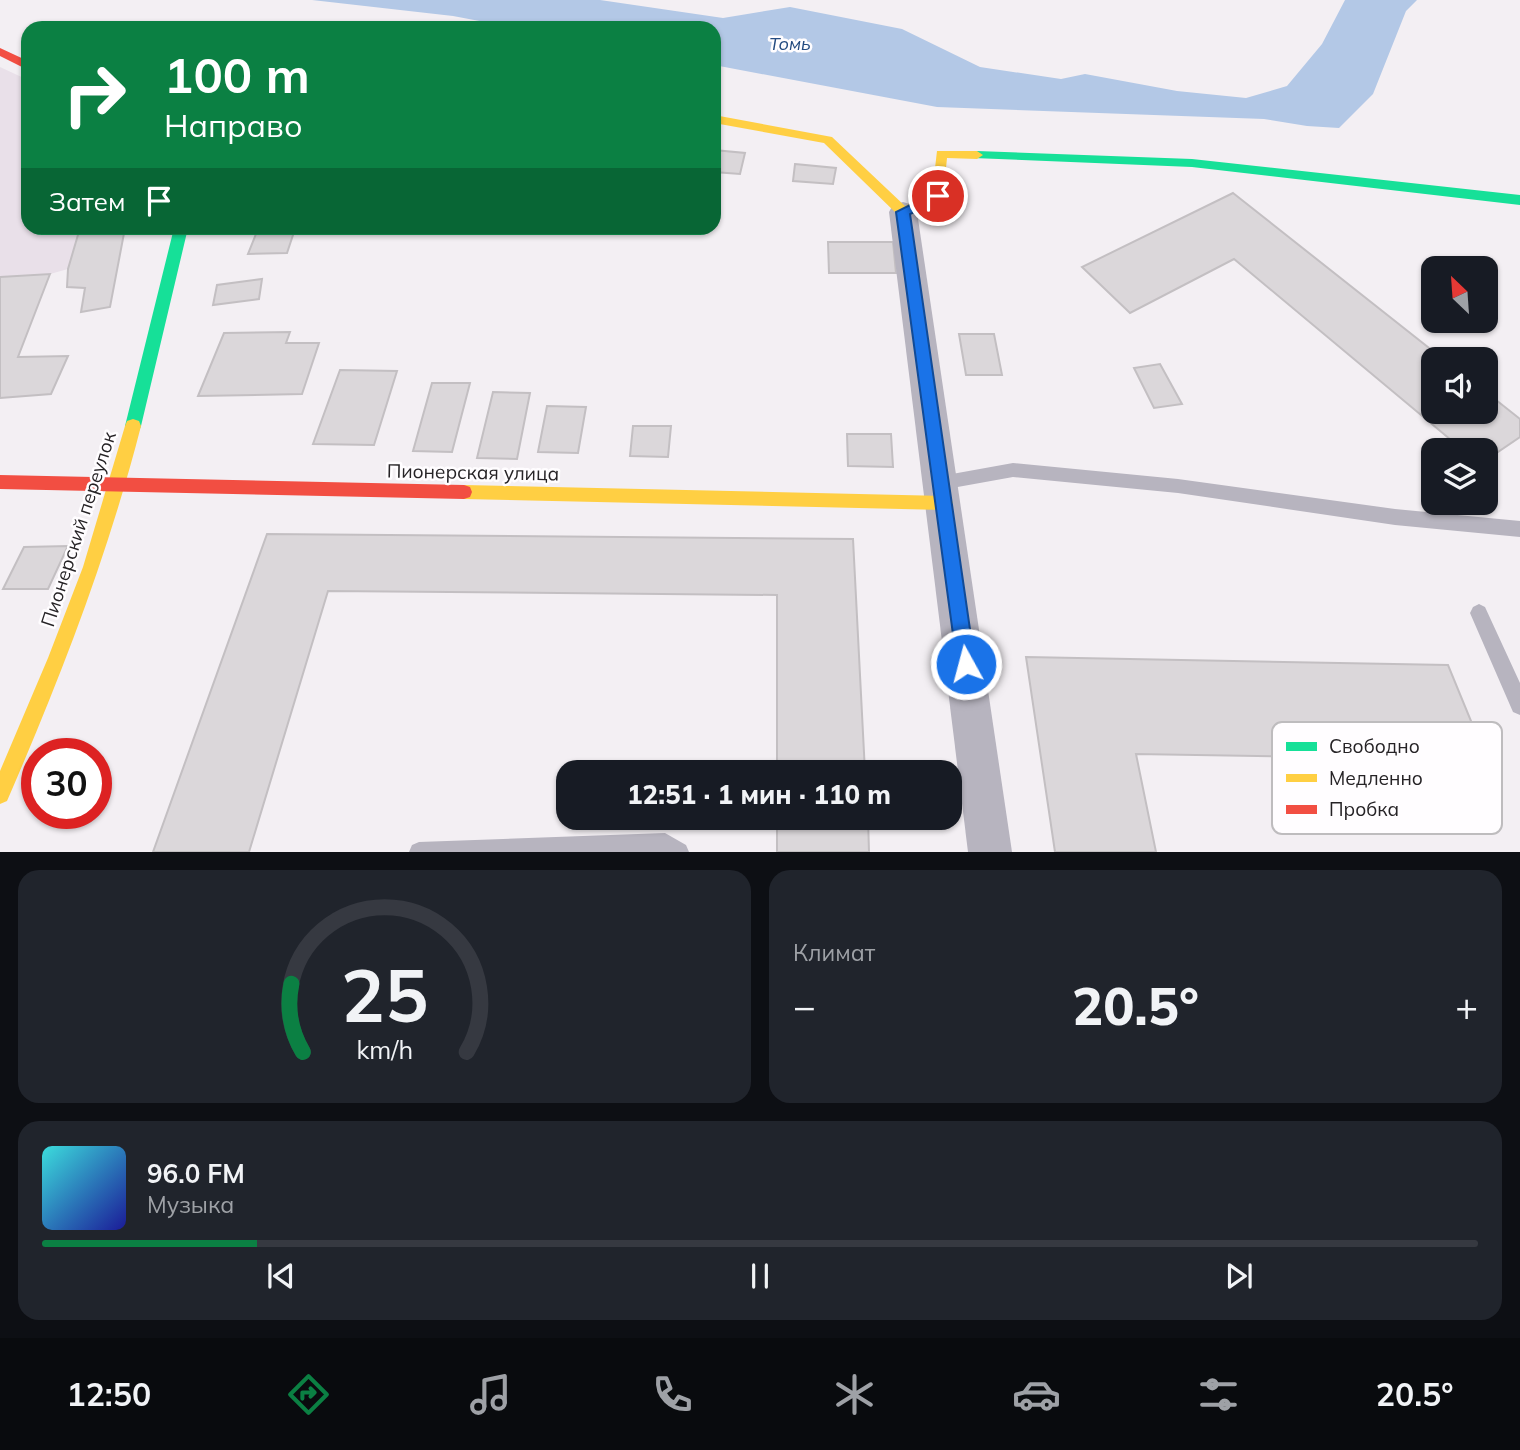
<!DOCTYPE html>
<html lang="ru">
<meta charset="utf-8">
<style>
body{margin:0;font-family:Mulish,sans-serif;background:#20242c;color:#f1f3f6;height:100vh;display:flex;flex-direction:column;font-size:26px;white-space:nowrap}
*{box-sizing:border-box;margin:0}
p{font-size:23px;color:#9ea1a6}
.icon{flex:none;width:38px;height:38px;fill:none;stroke:currentColor;stroke-width:2;stroke-linecap:round;stroke-linejoin:round}
.map{position:relative;height:852px;overflow:hidden}
.panel{display:flex;flex-direction:column;gap:18px;padding:18px;background:#0d0f14;flex:1}
.panel>*{flex:none}
.hud{position:absolute;left:21px;top:21px;width:700px;height:214px;border-radius:21px;box-shadow:0 2px 5px #0004;background:#0b8043;color:#fff;overflow:hidden}
.needle{width:46px;rotate:335deg}
.buttons{position:absolute;left:1421px;top:256px;display:grid;gap:14px}
.buttons a{display:grid;place-items:center;width:77px;height:77px;border-radius:14px;background:#171b24;box-shadow:0 2px 5px #0004;font-size:35px}
.speed{position:absolute;left:21px;top:738px;display:flex;gap:14px;font-size:35px;font-weight:700;text-align:center}
.speed>*{display:grid;place-content:center;width:91px;height:91px;border-radius:50%;background:#171b24;box-shadow:0 2px 5px #0004;line-height:1}
.speed .limit{border:10px solid #d22;background:#fff;color:#111}
.pin{position:absolute;display:grid;place-items:center;width:60px;height:60px;color:#fff;margin:-30px;border:4px solid #fff;border-radius:50%;box-shadow:0 2px 7px #0007}
.me{position:absolute;width:77px;margin:-38px;rotate:353deg;stroke-linejoin:round;filter:drop-shadow(0 0 5px #0008)}
.turn{display:flex;align-items:center;gap:24px;height:147px;padding:0 28px;font-size:32px}
.turn .icon{width:91px;height:91px;stroke-width:2.5}
.turn b{display:block;font-size:49px;line-height:60px}
.then{display:flex;align-items:center;height:66px;padding:0 28px;background:#0003;gap:14px;font-size:26px}
.big{font-size:52px;font-weight:800;line-height:1.1}
.panel .tile{flex:1;display:flex;flex-direction:column;justify-content:center;gap:10px;min-width:0;padding:0 24px;border-radius:21px;background:#20242c}
.panel .dial{align-items:center;gap:0}
.dial svg{height:182px;overflow:visible;fill:none;stroke:#363941;stroke-width:7;stroke-linecap:round;text-anchor:middle}
.dial text{fill:#f1f3f6;stroke:none}
.song{display:flex;align-items:center;gap:21px}
.cover{width:84px;height:84px;border-radius:10px;background:linear-gradient(135deg,hsl(180 70% 55%),hsl(240 70% 35%))}
.played{height:7px;border-radius:4px;background:linear-gradient(90deg,#0b8043 15%,#363941 15%)}
.keys{display:flex;justify-content:space-around;direction:ltr}
.heat{display:flex;justify-content:space-between;align-items:center;font-size:38px;direction:ltr}
.panel .tiles{flex:1;display:grid;gap:18px;grid-template-columns:1fr 1fr}
.tile:last-child{grid-column:span 2}
.trip{position:absolute;left:556px;top:760px;width:406px;height:70px;border-radius:21px;background:#171b24;box-shadow:0 2px 5px #0004;font-weight:800;line-height:70px;text-align:center}
.tab-bar{display:flex;height:112px;justify-content:space-around;align-items:center;background:#090b0e;color:#9ea1a6}
.tab-bar .icon{width:49px;height:49px}
.tab-bar .active{color:#0b8043}
.tab-bar b{font-size:32px;color:#f1f3f6}
.map>svg:first-child{display:block}
.built{fill:#e9e0e9}
.water{fill:#b3c8e6}
.building{fill:#dbd7da;stroke:#c3bfc2;stroke-width:2}
.lines{fill:none;stroke-linecap:round;stroke-linejoin:round}
.lane{fill:#b7b4bf;fill-rule:evenodd}
.street{fill:#b7b4bf;fill-rule:evenodd}
.fast{fill:#16e098;fill-rule:evenodd}
.slow{fill:#ffcf43;fill-rule:evenodd}
.jam{fill:#f24e42;fill-rule:evenodd}
.route{fill:#1a73e8;stroke:#114b97;stroke-width:2}
.labels{text-anchor:middle;dominant-baseline:central;stroke-width:5;stroke-linejoin:round;paint-order:stroke}
.far-water-label{font-size:18px;font-style:italic;fill:#244b81;stroke:#fffdff}
.street-label{font-size:19px;fill:#262326;stroke:#fffdff}
.key{fill:#fffdff;stroke:#bebcbe;stroke-width:2}
.key-label{font-size:19px;fill:#262326}
</style>
<div class="map">
<svg width="1520" height="852" viewBox="0 0 1520 852">
<rect width="100%" height="100%" fill="#f3eff3"/>
<path class="built" d="M0 67 28 80V228H80L68 269 50 274 0 277Z"/>
<path class="water" d="M312 0H600L723 18 790 7 902 29 980 67 1061 79 1085 74 1177 91 1246 98 1287 86 1322 44 1345 0H1417L1406 11 1373 94 1339 128 1307 126 1264 119 937 107 714 65V28H516L453 16Z"/>
<path class="building" d="M714 150 745 153 740 174 714 172Z
M795 164 836 168 833 184 793 181Z
M1233 193 1443 359H1433V411H1486V392L1520 419V437L1486 460V450H1463L1234 259 1130 313 1082 267Z
M80 228H125L110 307 81 312 85 288 67 287 68 269Z
M294 232 287 253 248 254 256 234Z
M828 242H893L896 273H829Z
M50 274 18 357 68 356 51 394 0 398V277Z
M262 279 259 299 213 305 217 285Z
M290 332 286 343H319L302 394 198 396 224 333Z
M959 334H994L1002 375H966Z
M1160 364 1182 404 1154 408 1134 368Z
M340 370 397 371 374 445 313 444Z
M432 383H470L452 452 413 451Z
M493 392 530 393 517 459 477 458Z
M547 406 586 407 578 453 538 452Z
M633 426H671L668 457 630 456Z
M847 434H891L893 467 848 466Z
M267 534 853 539 865 772H777V595L328 591 249 852H153Z
M68 546 48 589H3L24 547Z
M1026 657 1448 665 1487 760 1136 754 1156 852H1055Z
M777 817H868L869 852H777Z"/>
<g class="lines">
<path class="lane" d="M1013 463 1178 479 1395 509 1520 521V537L1395 525 1178 493 1013 477 941 490 935 488 933 483 935 478 941 476Z
M1479 604 1485 607 1520 683V715L1513 712 1470 613 1473 607Z
M665 833 686 845 689 852H409L412 845 419 842Z"/>
<path class="street" d="M903 202 913 205 917 212 1012 852H968L889 212 893 205Z"/>
<path class="fast" d="M977 151 1192 159 1520 195V205L1192 167 973 158 971 155Z
M174 228H188L141 426 139 431H127L125 426Z"/>
<path class="slow" d="M714 115 832 137 905 206 932 194 937 151H977L983 155 977 159 947 158 943 199 903 217 898 215 824 143 714 123Z
M133 419 139 421 141 426C108 555 60 679 7 801L0 804V771L48 658 83 567 125 426 127 421Z
M464 485 945 496 951 498 953 503 951 508 945 510 464 499 458 497 456 492 458 487Z"/>
<path class="jam" d="M0 48 28 61V70L0 56Z
M0 475 464 485 470 487 472 492 470 497 464 499 0 489Z"/>
</g>
<path class="route" d="M938 191 943 192V199L910 214 975 664 973 671 966 673 959 671 957 664 896 212Z"/>
<g class="labels">
<g class="far-water-label">
<text x="790" y="43">Томь</text>
</g>
<g class="street-label">
<text transform="translate(473 472) rotate(1)">Пионерская улица</text>
<text transform="translate(78 529) rotate(-72)">Пионерский переулок</text>
</g>
</g>
<rect x="1272" y="722" width="230" height="112" rx="10" class="key"/>
<rect x="1286" y="742" width="31" height="9" fill="#16e098"/>
<rect x="1286" y="774" width="31" height="8" fill="#ffcf43"/>
<rect x="1286" y="805" width="31" height="9" fill="#f24e42"/>
<g class="key-label">
<text x="1329" y="753">Свободно</text>
<text x="1329" y="785">Медленно</text>
<text x="1329" y="816">Пробка</text>
</g>
</svg>
<div class="buttons">
<a><svg class="needle" viewBox="-14 -14 28 28"><path d="M0-13l5 13h-10z" fill="#e53935"/><path d="M0 13l5-13h-10z" fill="#9ea1a6"/></svg></a>
<a><svg class="icon" aria-label="sound" viewBox="0 0 24 24"><path d="M4 9h4l5-4v14l-5-4H4zM17 9q2 3 0 6"/></svg></a>
<a><svg class="icon" aria-label="layers" viewBox="0 0 24 24"><path d="M12 4l9 5-9 5-9-5zM3 14l9 5 9-5"/></svg></a>
</div>
<div class="speed"><div class="limit">30</div></div>
<div class="pin" style="left:938px;top:196px;background:#d93025"><svg class="icon" aria-label="arrive" viewBox="0 0 24 24"><path d="M6 21V4h12l-3 4 3 4H6"/></svg></div>
<svg class="me" style="left:966px;top:664px" viewBox="-20 -20 40 40"><circle r="17" fill="#1a73e8" stroke="#fff" stroke-width="3"/><path d="M0-11L8 9 0 5-8 9z" fill="#fff"/></svg>
<div class="trip">12:51 · 1 мин · 110 m</div>
<div class="hud">
<div class="turn"><svg class="icon" aria-label="right" viewBox="0 0 24 24"><path d="M7 20v-9h11M14 6l5 5-5 5"/></svg><div><b>100 m</b>Направо</div></div>
<div class="then">Затем<svg class="icon" aria-label="arrive" viewBox="0 0 24 24"><path d="M6 21V4h12l-3 4 3 4H6"/></svg></div>
</div>
</div>
<section class="panel">
<div class="tiles">
<div class="tile dial"><svg viewBox="0 0 100 80">
<path d="M14 69A42 42 0 1 1 86 69"/>
<path d="M14 69A42 42 0 0 1 9 39" stroke="#0b8043"/>
<text x="50" y="56" font-size="32" font-weight="700">25</text>
<text x="50" y="72" font-size="11">km/h</text>
</svg></div>
<div class="tile"><p>Климат</p>
<div class="heat"><a>−</a><b class="big">20.5°</b><a>+</a></div>
</div>
<div class="tile">
<div class="song"><i class="cover"></i><div><b>96.0 FM</b><p>Музыка</p></div></div>
<div class="played"></div>
<div class="keys"><svg class="icon" aria-label="previous" viewBox="0 0 24 24"><path d="M18 5L8 12l10 7zM5 5v14"/></svg><svg class="icon" aria-label="pause" viewBox="0 0 24 24"><path d="M8 5v14M16 5v14"/></svg><svg class="icon" aria-label="next" viewBox="0 0 24 24"><path d="M6 5l10 7-10 7zM19 5v14"/></svg></div>
</div>
</div>
</section>
<nav class="tab-bar">
<b>12:50</b>
<svg class="icon active" aria-label="directions" viewBox="0 0 24 24"><path d="M12 3l9 9-9 9-9-9zM9 14v-3h6M13 9l2 2-2 2"/></svg>
<svg class="icon" aria-label="music" viewBox="0 0 24 24"><path d="M9 18V5l10-2v13"/><circle cx="6" cy="18" r="3"/><circle cx="16" cy="16" r="3"/></svg>
<svg class="icon" aria-label="phone" viewBox="0 0 24 24"><path d="M5 4h4l2 5-3 2q2 4 5 5l2-3 5 2v4C11 20 4 13 5 4z"/></svg>
<svg class="icon" aria-label="climate" viewBox="0 0 24 24"><path d="M12 3v18M4 7l16 10M4 17L20 7"/></svg>
<svg class="icon" aria-label="car" viewBox="0 0 24 24"><path d="M5 17H2v-5l4-1 3-4h7l3 4 3 1v5h-3M9 17h6M6 11h13"/><circle cx="7" cy="17" r="2"/><circle cx="17" cy="17" r="2"/></svg>
<svg class="icon" aria-label="filters" viewBox="0 0 24 24"><path d="M4 7h16M4 17h16"/><circle cx="9" cy="7" r="2"/><circle cx="15" cy="17" r="2"/></svg>
<b>20.5°</b>
</nav>
